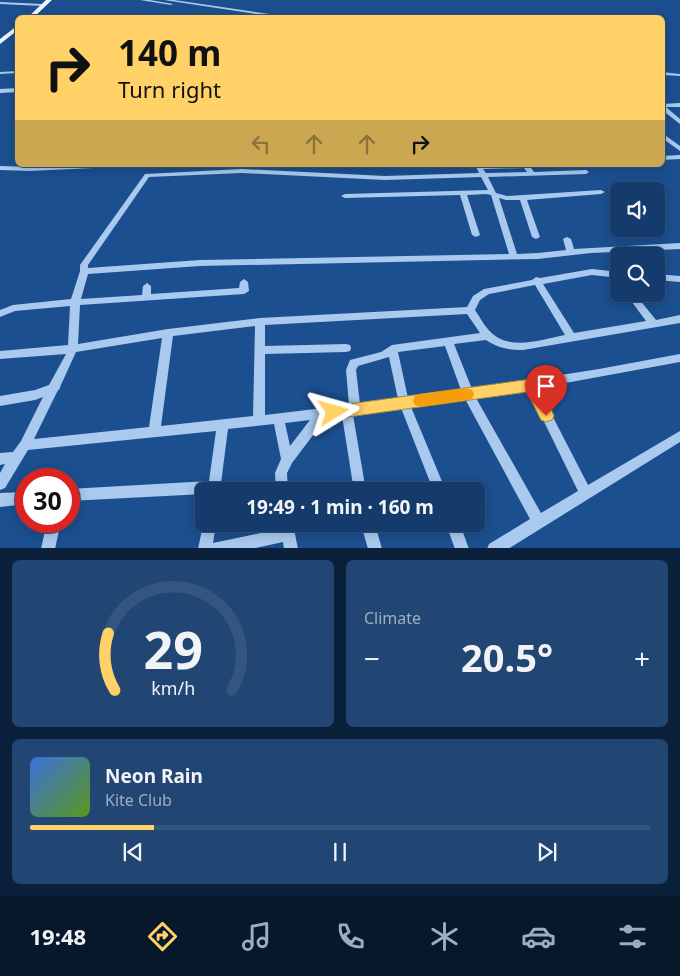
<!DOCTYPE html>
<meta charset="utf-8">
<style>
body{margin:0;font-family:"Noto Sans",sans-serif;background:#214673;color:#f1f3f6;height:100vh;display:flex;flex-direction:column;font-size:19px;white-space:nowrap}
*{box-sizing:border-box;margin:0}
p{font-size:16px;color:#9dadc1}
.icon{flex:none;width:28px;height:28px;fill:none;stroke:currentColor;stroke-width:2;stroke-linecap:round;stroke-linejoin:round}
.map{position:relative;height:548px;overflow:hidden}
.details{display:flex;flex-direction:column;gap:12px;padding:12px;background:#0b203b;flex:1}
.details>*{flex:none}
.hud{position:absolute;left:15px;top:15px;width:650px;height:152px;border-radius:8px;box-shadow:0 2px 12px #0003,0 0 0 1px #33557e;background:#ffd166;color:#111;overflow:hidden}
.fabs{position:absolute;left:610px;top:182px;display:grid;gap:10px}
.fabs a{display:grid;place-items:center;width:55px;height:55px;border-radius:8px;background:#143b6b;box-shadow:0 2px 12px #0003,0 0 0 1px #33557e;font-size:25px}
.speed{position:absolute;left:15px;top:468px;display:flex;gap:10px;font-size:25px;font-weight:700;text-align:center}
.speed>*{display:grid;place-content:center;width:65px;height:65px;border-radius:50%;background:#143b6b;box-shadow:0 2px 12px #0003,0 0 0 1px #33557e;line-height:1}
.speed .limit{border:8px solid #d22;background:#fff;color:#111}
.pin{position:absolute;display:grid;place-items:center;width:42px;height:42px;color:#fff;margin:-51px -21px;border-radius:50% 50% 50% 0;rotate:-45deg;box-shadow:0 0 5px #0007}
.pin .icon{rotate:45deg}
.me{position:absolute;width:55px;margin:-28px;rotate:82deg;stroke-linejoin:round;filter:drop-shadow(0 0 4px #0008)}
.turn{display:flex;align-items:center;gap:18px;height:105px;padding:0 20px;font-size:22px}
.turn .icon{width:65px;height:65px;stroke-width:2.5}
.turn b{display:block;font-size:35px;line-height:42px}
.lanes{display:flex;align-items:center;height:48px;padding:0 20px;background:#0003;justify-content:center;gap:25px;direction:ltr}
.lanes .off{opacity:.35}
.big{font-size:38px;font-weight:700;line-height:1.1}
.details .widget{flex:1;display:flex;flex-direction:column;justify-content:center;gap:8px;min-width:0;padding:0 18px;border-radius:8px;background:#214673}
.details .dial{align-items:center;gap:0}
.dial svg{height:130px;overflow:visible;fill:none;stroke:#33557e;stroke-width:7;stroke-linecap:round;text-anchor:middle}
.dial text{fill:#f1f3f6;stroke:none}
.song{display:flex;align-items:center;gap:15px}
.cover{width:60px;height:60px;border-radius:8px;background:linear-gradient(135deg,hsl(220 70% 55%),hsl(90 70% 35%))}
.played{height:5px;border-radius:2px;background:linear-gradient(90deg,#ffd166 20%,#33557e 20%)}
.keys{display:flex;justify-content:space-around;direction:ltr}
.heat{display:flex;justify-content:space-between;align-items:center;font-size:28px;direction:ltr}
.details .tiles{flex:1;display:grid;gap:12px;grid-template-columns:1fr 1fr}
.widget:last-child{grid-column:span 2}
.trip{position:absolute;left:195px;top:482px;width:290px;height:50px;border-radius:8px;background:#143b6b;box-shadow:0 2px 12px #0003,0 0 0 1px #33557e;font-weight:700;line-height:50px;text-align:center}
.dock{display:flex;height:80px;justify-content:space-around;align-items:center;background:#08182b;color:#9dadc1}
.dock .icon{width:35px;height:35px}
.dock .selected{color:#ffd166}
.dock b{font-size:22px;color:#f1f3f6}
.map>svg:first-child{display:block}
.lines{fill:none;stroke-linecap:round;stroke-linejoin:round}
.minor{fill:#a9c9ee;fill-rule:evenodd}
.major{fill:#f0f6ff;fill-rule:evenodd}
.route{fill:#ffd166;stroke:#a68842}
.slow{fill:#f59e0b}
</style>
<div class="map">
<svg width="680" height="549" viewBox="0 0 680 549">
<rect width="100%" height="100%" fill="#1b4f8f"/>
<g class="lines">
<path class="minor" d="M140 0H150L173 4 171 5Z
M164 0H174L296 18H282Z
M0 2 43 4 45 5 43 6 0 4Z
M18 71V73L0 74V72Z
M662 72 680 74V76L662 75Z
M18 88V92L0 93V89Z
M680 103V107H666L680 119V124L662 110V104Z
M662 133 680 146V151L662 138Z
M680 155V159L662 160V156Z
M72 165H118L115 167 30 171 0 170V166L30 167Z
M475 165H529L534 172 586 170 589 172 586 174 488 177 496 193 507 196 601 190 605 192 601 194 527 200 540 237 536 239 532 237 520 200H506L499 198 517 254 538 253 566 250 563 239 567 237 571 239 574 249 680 243V249L591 253 538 259 200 266 88 274 81 299 142 295 143 286 147 283 151 286V294L239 288 240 282 244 279 248 282 249 291 244 294 80 305 78 344 168 329 260 318 467 307 473 296 484 289 532 280 536 277 540 278 592 269 619 272V278L592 275 543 284 574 333 646 321 626 294H635L656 320 680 315V323L523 350C509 350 498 348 486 340L454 344 472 389 599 369 680 354V362L538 388 588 485 680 431V442L508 549H487L489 544 530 519 465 399 411 407 446 491H414L415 487 430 482 401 408 353 415 366 491H354L342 416 326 418 292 463 287 473 288 491H276L275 473 281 459 274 424 228 429 220 491H204V494L69 501V489L209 481 216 431 28 450 5 488 0 490V473L5 464 0 465V453L13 452 21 441 43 397 35 400 0 406V396L35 390 49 385 66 354 0 359V351L68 345 70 306 15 311 0 317V310L13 305 71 299 80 271V265L145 174 242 169 385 176 479 173ZM524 168 527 172 486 173 483 169ZM242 173 385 180 481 177 488 190 345 194 341 196 345 198 460 195 472 235 476 237 480 235 467 195 486 194 491 195 509 254 200 260 88 268V265L149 177ZM535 285 565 335C544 339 513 350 494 335 486 329 481 319 475 310L480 300 489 294ZM467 314 480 333 392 345 381 352 350 360 346 370 349 405 265 415V354L346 352 350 351 351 348 350 345 346 344 265 346V325ZM255 326 253 416 161 426 173 336ZM162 338 149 427 34 439 57 392 60 388V387L76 352ZM445 346 461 390 408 398 398 352ZM389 357 398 399 360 404 356 370 358 366ZM528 389 578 491 541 513 476 398ZM310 420 290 446 285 423Z
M656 274 680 276V282L656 280Z
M26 492V504L0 507V493Z
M204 520V524H216L213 543 280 529 279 524H293L298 549H284L283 542 251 549H198Z
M47 521H61L55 549H41Z
M361 524H375L382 549H368Z
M446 524H460L469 549H455Z"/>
<path class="major" d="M46 0H52L33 18H27Z
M18 25V30L0 44V39Z"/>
</g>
<path class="route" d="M531 379 536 381 552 411 554 416 552 420 546 422 541 420 527 392 334 419 329 417 327 412 329 408 334 406Z"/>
<path class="slow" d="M466 388 472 390 474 394 472 399 466 400 420 407 415 405 413 401 415 396 420 394Z"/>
</svg>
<div class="fabs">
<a><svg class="icon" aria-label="sound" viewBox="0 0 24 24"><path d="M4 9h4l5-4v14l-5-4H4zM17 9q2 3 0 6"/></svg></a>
<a><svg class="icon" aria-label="search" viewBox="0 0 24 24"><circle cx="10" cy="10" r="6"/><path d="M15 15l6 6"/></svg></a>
</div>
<div class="speed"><div class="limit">30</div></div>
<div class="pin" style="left:546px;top:416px;background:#d93025"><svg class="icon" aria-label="arrive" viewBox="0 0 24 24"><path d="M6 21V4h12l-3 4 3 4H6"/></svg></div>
<svg class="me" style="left:334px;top:412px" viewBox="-20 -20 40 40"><path d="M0-17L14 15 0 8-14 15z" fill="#ffd166" stroke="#fff" stroke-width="4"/></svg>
<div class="trip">19:49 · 1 min · 160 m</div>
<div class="hud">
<div class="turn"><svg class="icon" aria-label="right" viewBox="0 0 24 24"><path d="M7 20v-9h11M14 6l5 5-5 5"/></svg><div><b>140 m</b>Turn right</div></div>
<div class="lanes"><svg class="icon off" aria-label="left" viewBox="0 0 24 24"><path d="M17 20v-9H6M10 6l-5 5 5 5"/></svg><svg class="icon off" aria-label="ahead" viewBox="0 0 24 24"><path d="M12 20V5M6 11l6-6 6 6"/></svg><svg class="icon off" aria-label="ahead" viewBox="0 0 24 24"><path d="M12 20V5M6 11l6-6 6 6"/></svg><svg class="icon" aria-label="right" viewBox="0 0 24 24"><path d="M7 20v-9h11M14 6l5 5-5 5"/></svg></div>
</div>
</div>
<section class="details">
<div class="tiles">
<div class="widget dial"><svg viewBox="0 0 100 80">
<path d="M14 69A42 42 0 1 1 86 69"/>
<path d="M14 69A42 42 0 0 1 10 34" stroke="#ffd166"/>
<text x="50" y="56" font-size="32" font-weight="700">29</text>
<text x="50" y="72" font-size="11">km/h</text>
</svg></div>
<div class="widget"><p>Climate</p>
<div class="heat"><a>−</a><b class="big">20.5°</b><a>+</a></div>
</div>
<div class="widget">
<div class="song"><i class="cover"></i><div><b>Neon Rain</b><p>Kite Club</p></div></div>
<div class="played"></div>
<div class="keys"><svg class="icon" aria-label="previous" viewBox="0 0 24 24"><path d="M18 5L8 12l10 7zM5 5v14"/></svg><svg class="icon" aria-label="pause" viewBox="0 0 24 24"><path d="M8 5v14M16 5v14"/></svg><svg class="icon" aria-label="next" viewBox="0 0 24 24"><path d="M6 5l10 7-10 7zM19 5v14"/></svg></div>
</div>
</div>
</section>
<nav class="dock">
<b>19:48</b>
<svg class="icon selected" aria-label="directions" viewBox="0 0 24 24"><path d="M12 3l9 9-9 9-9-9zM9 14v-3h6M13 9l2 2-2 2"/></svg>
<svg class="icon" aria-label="music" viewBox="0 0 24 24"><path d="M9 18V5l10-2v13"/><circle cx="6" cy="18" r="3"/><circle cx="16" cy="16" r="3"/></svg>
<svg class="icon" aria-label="phone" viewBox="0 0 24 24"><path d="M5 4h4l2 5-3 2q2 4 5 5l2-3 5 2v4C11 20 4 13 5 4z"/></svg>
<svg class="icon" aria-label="climate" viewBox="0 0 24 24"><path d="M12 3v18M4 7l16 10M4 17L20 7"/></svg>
<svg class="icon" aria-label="car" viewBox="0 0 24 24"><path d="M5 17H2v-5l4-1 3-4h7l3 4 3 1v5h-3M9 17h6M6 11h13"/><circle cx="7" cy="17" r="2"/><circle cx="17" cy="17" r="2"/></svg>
<svg class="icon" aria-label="filters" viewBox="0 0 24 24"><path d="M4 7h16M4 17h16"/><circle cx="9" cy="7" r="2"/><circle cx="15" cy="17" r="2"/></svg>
</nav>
